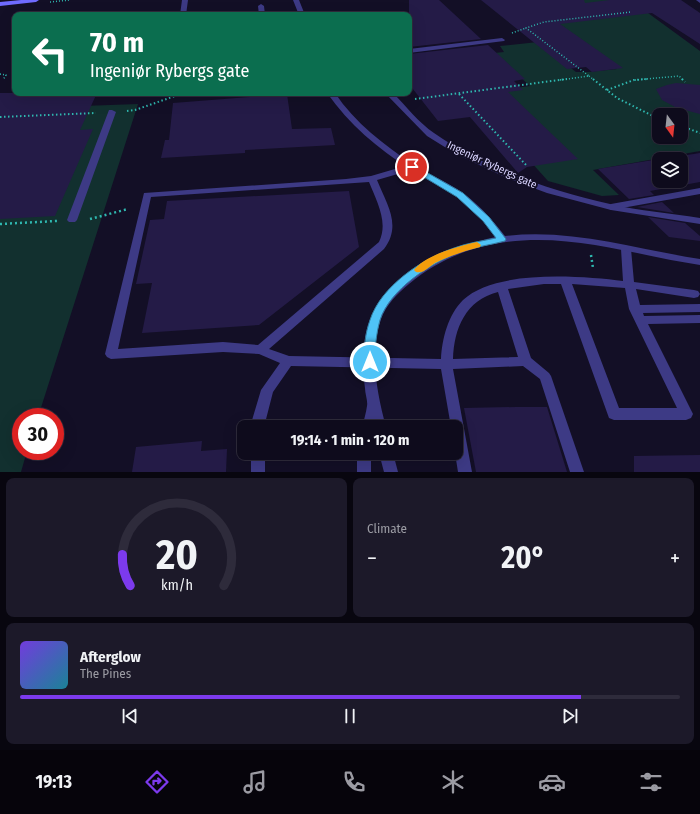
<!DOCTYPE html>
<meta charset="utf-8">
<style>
body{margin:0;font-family:"Fira Sans Condensed",sans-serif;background:#1c1929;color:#f1f3f6;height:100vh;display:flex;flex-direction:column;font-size:15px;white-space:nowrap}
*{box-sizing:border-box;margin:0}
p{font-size:13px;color:#9b9ba3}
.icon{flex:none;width:22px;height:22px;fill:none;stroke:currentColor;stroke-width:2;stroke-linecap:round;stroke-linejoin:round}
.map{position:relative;height:472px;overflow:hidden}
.sheet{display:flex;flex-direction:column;gap:6px;padding:6px;background:#08060f;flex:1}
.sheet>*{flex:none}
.banner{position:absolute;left:12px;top:12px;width:400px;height:84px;border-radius:8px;box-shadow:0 4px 16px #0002,0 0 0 1px #2e2b3b;background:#0b6e4f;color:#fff;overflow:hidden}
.needle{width:26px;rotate:165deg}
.fabs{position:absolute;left:652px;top:108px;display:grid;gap:8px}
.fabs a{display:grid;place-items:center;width:36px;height:36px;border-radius:8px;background:#0e0b1c;box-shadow:0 4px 16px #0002,0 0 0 1px #2e2b3b;font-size:20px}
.speed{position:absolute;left:12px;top:408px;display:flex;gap:8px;font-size:20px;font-weight:700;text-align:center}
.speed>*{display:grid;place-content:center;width:52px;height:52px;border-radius:50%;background:#0e0b1c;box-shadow:0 4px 16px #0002,0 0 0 1px #2e2b3b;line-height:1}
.speed .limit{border:6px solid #d22;background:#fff;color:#111}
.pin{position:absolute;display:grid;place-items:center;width:34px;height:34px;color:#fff;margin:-17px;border:2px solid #fff;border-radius:50%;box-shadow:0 1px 4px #0007}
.me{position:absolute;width:44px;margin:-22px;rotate:0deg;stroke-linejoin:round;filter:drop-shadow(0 0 3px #0008)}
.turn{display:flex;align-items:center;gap:14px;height:84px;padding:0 12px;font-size:18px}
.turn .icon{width:52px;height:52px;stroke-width:2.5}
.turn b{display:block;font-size:28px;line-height:34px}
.big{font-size:30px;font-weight:700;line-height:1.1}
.sheet .card{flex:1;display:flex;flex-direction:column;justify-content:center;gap:6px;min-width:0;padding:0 14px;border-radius:8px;background:#1c1929}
.sheet .dial{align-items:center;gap:0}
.dial svg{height:104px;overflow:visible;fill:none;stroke:#2e2b3b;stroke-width:7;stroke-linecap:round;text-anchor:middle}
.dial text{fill:#f1f3f6;stroke:none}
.song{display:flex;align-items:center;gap:12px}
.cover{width:48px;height:48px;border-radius:6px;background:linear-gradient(135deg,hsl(260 70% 55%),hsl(190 70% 35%))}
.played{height:4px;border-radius:2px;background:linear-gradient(90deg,#7c3aed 85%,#2e2b3b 85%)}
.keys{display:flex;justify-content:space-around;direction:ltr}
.heat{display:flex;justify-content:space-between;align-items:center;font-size:22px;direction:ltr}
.sheet .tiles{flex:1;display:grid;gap:6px;grid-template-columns:1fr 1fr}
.card:last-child{grid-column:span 2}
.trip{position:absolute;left:237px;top:420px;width:226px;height:40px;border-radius:8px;background:#0e0b1c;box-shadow:0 4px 16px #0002,0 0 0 1px #2e2b3b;font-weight:700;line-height:40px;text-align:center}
.dock{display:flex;height:64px;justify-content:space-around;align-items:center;background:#06040b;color:#9b9ba3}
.dock .icon{width:28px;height:28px}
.dock .on{color:#7c3aed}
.dock b{font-size:18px;color:#f1f3f6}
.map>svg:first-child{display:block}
.green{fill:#12302f;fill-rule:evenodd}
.building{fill:#241b47}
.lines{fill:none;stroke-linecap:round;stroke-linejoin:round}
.path-far2{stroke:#2fb8b0;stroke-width:1.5;stroke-dasharray:1 2;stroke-linecap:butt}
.path-far1{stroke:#2fb8b0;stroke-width:2;stroke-dasharray:1.5 2.5;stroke-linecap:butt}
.path{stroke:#2fb8b0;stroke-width:2.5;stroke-dasharray:2 3;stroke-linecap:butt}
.lane{fill:#3d3a85;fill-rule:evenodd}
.street{fill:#3d3a85;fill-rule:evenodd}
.secondary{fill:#6f6bff;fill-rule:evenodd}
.route{fill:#4fc3f7;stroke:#337fa1}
.slow{fill:#f59e0b}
.labels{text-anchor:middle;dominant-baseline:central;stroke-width:4;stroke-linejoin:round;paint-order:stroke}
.street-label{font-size:11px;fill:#d9d4ff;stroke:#130f26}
</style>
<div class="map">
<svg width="700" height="472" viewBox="0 0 700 472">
<rect width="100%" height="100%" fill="#130f26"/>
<path class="green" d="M528 0H623L628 4 648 13 700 51V151L593 170 619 195 602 196 548 181 470 94 530 86 507 65 409 62 504 52 500 46 538 42 576 72H588L617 69ZM659 115H681V137H659Z
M138 104 38 417H21V451H27L21 472H0V109Z"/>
<path class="building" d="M409 0H439L481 39 409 47Z
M481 0H584L585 3 610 0H681L700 13V44L652 13 560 24 623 68 592 72 586 67 567 69Z
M488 45 525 79 514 81 523 90 508 92 578 159 527 167 518 173 470 117 438 121 409 84V54Z
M676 83 700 85V114L677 108 662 100 656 89 667 85Z
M0 93H97L80 130 93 129 55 216 0 219Z
M287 94 292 129 331 128 335 145 245 150V153L161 158 165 140H169L173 103Z
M700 153V182L650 191 654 195 629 199 598 169 659 159V181H681V159H662Z
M349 191 359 247 259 325 142 333 152 283 136 284 150 220 164 219 167 201Z
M662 202 674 213 637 207Z
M648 217 685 223 700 236V241L669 237Z
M516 407H547L567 472H476L464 408Z
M202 441 201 451 227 449 226 472H132L136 447Z
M700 455V472H634V456Z"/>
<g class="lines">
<path class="path-far2" d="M50 2 70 0
M512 33 526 28
M0 74 6 75 3 80
M589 76 594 80
M560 80 589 76 526 28 544 22 631 12
M635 80 679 76 683 80"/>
<path class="path-far1" d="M593 79 617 98 659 119
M682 79 685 82
M607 90 634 80 647 79
M459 94 527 166
M415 99 567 79
M127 111 135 110 178 95 200 93
M0 117 96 113
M681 126 700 133"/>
<path class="path" d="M90 219 128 209
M0 224 57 221
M591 255 593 268"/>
<path class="lane" d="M182 0H188L186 15H180Z
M261 4 264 6 265 15H259L258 6Z
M502 38 505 40 504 41 409 53V49Z
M109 110H112L116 112 77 220 75 222H69L67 220Z
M412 164 416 167 415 169 377 180C387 205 402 225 384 249L269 349 289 356 441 359C442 339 448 315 463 300 496 269 581 276 623 281L621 249 626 246 631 249 634 282 694 290 698 291 700 294 698 297 694 298 636 289 640 305 700 304V312L643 313 644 316 700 315V323L648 324 693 414 691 418 686 420H614L609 418 561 284H544L508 289 531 358 549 373 551 376 584 472H570L540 379 523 366 453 369 472 472H458L455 453 456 427H451L441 369 291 366 273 392 264 427H250L261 390 280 363 259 354 223 352 111 359 107 357 105 354 144 193 346 179 371 176ZM369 182C376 200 389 222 379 242L258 345 223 342 118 349 151 197ZM572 284 625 288 629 309 677 408H619ZM498 292 518 357 453 359C454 328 466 300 498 292Z
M700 188V194L611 210 606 207 611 204Z
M251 453H265V472H251Z"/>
<path class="street" d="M293 0H299L305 15H299Z
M696 0H700V3Z
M327 93H335C355 123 384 145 414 165 428 174 443 180 457 189 476 201 491 218 505 236 571 228 635 249 700 259V265C646 257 593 240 538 240 490 240 446 253 409 284 397 294 386 305 381 319 369 354 377 393 386 427H362C364 420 366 413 367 406 368 401 365 394 365 388 363 374 362 360 364 345 371 279 438 249 496 237 483 220 468 204 450 192 437 184 423 178 410 169 378 149 349 124 327 93Z
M385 93H393C406 106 419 123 434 133 486 169 549 190 610 204 640 211 670 213 700 218V224L611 210 547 193 507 178 456 154 427 136Z
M357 453H371V472H357Z
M379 453H393L398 472H384Z"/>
<path class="secondary" d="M21 0H39L36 2 0 6V2Z"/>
</g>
<path class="route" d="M412 164 463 193 489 217 506 239 505 241C490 245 474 247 460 252 431 263 390 289 380 320 376 334 375 348 375 362L374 365 370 367 366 365 364 362C364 348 365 334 370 320 381 286 422 259 454 248 467 243 482 241 496 238L483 221 457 197 409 168 408 167Z"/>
<path class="slow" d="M477 242 481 245 480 247C465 251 449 256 435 263 428 267 424 274 416 272L414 270C425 255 459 246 477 242Z"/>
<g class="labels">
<g class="street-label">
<text transform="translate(492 165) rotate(25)">Ingeniør Rybergs gate</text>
</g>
</g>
</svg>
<div class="fabs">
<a><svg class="needle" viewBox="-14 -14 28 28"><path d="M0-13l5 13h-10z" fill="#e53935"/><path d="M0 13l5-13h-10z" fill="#9b9ba3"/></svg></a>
<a><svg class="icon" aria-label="layers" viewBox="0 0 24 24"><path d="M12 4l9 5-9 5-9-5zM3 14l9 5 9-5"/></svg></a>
</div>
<div class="speed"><div class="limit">30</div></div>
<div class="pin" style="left:412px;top:167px;background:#d93025"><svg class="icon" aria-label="arrive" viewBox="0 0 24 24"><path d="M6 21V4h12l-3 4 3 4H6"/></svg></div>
<svg class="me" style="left:370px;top:362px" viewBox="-20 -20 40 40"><circle r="17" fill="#4fc3f7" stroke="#fff" stroke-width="3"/><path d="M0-11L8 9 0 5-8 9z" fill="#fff"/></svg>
<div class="trip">19:14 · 1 min · 120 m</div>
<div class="banner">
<div class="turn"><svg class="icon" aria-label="left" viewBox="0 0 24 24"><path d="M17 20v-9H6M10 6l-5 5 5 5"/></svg><div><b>70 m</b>Ingeniør Rybergs gate</div></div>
</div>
</div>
<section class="sheet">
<div class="tiles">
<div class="card dial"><svg viewBox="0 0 100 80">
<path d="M14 69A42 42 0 1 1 86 69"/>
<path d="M14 69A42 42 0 0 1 8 45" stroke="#7c3aed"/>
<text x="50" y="56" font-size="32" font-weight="700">20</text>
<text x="50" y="72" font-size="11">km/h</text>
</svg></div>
<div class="card"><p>Climate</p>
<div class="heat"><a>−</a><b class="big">20°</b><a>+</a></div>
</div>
<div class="card">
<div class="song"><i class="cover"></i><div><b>Afterglow</b><p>The Pines</p></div></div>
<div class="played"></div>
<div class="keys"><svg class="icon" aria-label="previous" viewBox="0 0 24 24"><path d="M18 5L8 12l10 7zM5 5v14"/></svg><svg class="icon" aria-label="pause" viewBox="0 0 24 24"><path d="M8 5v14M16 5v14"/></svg><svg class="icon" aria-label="next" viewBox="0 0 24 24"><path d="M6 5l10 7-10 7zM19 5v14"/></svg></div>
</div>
</div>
</section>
<nav class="dock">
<b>19:13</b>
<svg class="icon on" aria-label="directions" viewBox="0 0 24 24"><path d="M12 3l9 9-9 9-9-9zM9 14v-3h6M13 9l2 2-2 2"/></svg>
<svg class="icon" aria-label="music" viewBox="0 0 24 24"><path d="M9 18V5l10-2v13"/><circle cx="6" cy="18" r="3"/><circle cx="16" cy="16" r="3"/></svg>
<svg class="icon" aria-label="phone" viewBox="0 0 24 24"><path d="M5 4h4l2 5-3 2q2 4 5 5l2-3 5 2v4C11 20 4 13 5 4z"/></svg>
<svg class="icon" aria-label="climate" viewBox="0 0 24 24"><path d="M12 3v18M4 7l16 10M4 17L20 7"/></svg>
<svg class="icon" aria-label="car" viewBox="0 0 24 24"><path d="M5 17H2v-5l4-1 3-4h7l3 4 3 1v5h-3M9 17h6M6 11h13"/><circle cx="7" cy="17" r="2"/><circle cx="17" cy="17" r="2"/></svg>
<svg class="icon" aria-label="filters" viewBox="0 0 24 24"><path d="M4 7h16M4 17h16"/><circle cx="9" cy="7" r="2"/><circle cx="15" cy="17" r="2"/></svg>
</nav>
